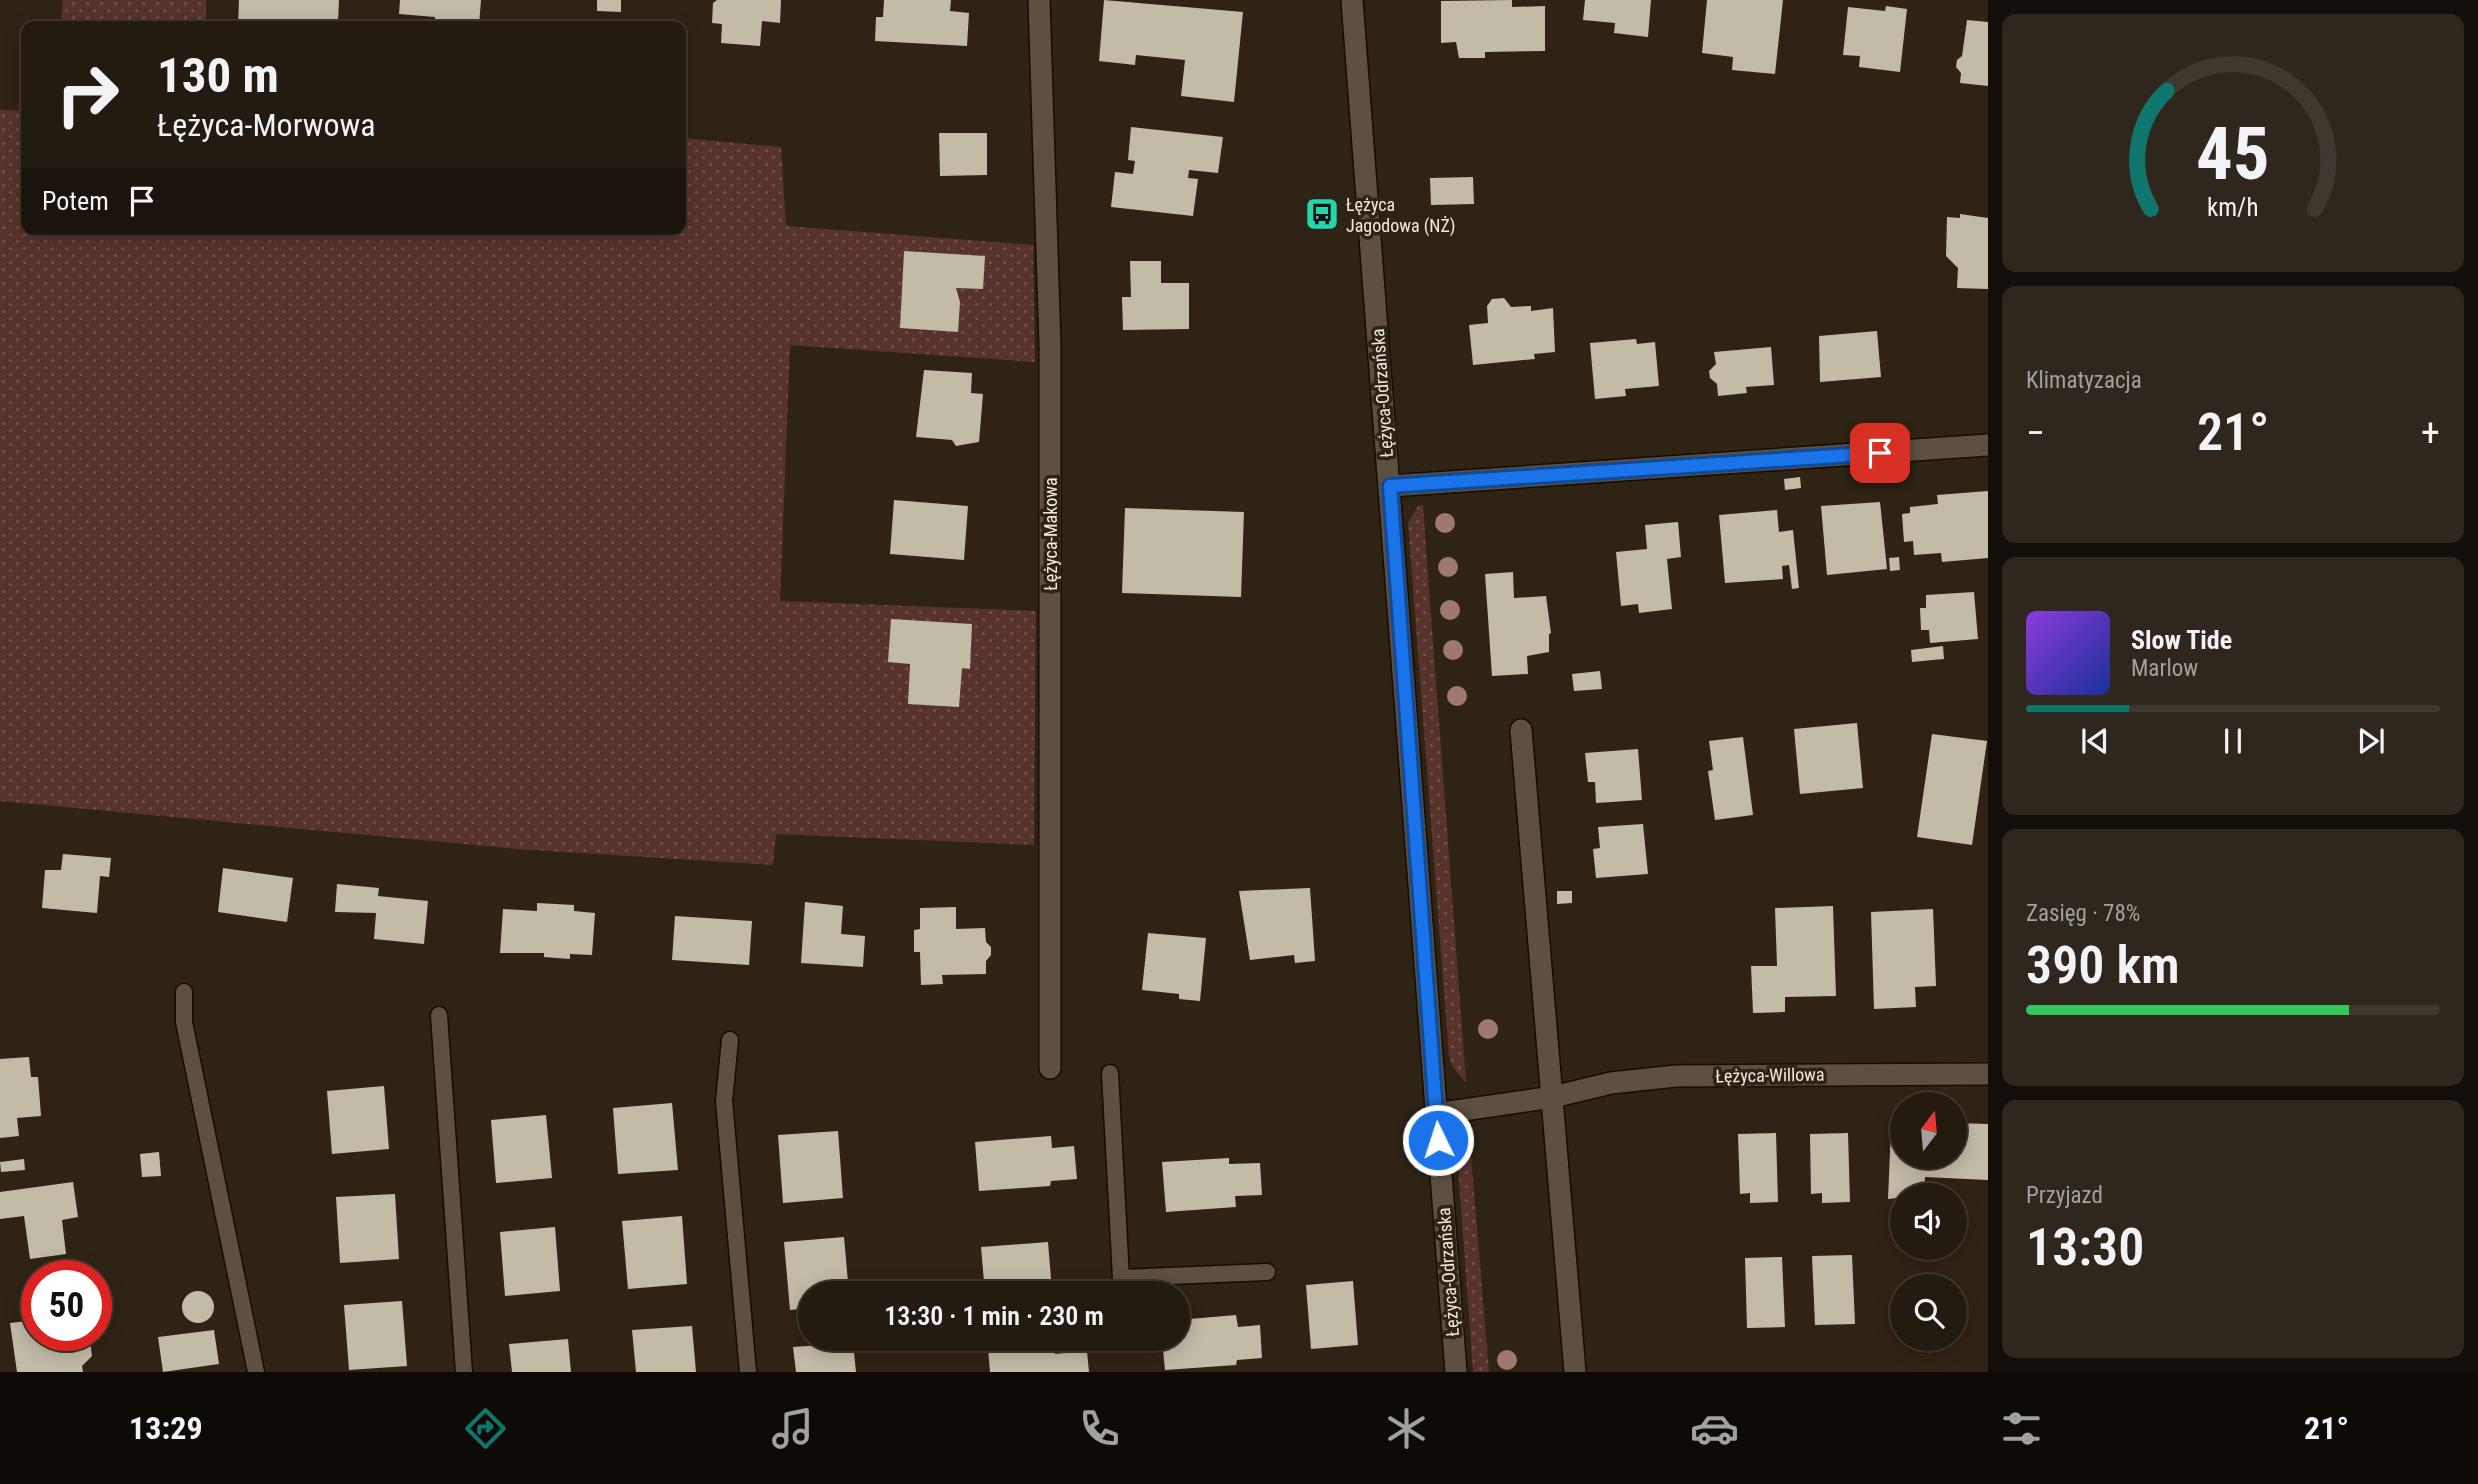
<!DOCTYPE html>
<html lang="pl">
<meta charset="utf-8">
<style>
body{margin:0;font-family:"Roboto Condensed",sans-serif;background:#2f271e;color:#f1f3f6;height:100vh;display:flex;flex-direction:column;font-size:26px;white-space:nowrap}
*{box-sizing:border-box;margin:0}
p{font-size:23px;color:#a3a19f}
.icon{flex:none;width:38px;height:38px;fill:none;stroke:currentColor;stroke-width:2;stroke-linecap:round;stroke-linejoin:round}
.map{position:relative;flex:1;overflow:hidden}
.panel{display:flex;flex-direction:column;gap:14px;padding:14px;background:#130e09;width:490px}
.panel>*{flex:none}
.banner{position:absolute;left:21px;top:21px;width:665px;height:214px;border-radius:14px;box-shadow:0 4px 18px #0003,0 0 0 2px #403830;background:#231a10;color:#f1f3f6;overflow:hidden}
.needle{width:46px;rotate:16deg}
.tools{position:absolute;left:1890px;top:1092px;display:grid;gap:14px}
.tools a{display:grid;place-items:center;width:77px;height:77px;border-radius:50%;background:#231a10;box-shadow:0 4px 18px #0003,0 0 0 2px #403830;font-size:35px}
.speed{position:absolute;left:21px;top:1260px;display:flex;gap:14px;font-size:35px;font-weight:700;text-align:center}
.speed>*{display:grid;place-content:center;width:91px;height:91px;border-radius:50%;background:#231a10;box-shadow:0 4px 18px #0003,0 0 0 2px #403830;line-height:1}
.speed .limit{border:10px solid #d22;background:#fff;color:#111}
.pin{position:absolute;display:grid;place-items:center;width:60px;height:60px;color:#fff;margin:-30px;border-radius:14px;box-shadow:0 4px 10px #0006}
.me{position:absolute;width:77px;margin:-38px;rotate:356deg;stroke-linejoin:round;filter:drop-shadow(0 0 5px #0008)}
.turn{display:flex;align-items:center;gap:24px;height:147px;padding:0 21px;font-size:32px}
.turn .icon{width:91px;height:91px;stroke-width:2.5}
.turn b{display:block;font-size:49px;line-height:60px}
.then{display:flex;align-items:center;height:66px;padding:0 21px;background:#0003;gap:14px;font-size:26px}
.big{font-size:52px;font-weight:600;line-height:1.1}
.panel .tile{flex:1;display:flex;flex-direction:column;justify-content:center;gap:10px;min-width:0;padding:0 24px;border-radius:14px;background:#2f271e}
.panel .dial{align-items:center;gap:0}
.dial svg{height:182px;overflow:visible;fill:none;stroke:#403830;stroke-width:7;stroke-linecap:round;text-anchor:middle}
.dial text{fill:#f1f3f6;stroke:none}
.song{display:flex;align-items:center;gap:21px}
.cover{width:84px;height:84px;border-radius:10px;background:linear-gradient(135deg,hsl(270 70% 55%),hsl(230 70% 35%))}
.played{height:7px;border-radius:4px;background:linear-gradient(90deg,#0f766e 25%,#403830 25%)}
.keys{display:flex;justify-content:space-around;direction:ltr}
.heat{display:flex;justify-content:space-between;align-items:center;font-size:38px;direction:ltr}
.charge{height:10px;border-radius:5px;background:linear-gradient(90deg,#34c759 78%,#403830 0)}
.trip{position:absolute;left:798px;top:1281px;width:392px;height:70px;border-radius:35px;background:#231a10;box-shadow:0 4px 18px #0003,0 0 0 2px #403830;font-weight:600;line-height:70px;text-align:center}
.menu{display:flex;height:112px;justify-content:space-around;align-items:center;background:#0e0a06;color:#a3a19f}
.menu .icon{width:49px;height:49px}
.menu .selected{color:#0f766e}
.menu b{font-size:32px;color:#f1f3f6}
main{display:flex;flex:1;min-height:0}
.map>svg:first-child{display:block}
.grass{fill:url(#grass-dots)}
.building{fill:#c2bba6}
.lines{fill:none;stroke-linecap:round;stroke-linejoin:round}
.service-casing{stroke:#170c02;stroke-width:19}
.minor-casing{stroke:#170c02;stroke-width:24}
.secondary-casing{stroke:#170c02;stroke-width:24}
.service{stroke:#5d5040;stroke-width:16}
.minor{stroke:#5d5040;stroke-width:21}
.secondary{stroke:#5d5040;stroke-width:21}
.tree{fill:#9f796d}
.route-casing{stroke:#114b97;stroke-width:18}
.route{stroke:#1a73e8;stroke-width:12}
.labels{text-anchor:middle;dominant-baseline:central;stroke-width:7;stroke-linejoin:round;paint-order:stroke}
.poi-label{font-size:18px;fill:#f2eae0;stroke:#2f2315;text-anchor:start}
.street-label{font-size:18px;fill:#f2eae0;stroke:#2f2315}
</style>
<main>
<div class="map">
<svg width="1988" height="1372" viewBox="0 0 1988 1372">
<defs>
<pattern id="grass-dots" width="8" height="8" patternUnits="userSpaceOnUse" patternTransform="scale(1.75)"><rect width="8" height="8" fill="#58332c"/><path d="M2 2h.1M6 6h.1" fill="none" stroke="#70514a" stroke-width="1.8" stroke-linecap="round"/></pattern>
</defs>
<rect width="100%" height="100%" fill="#2f2315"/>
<path class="grass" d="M63 0H206V26H61Z
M0 110 26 111V229H681V138L781 147 786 226 1033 245 1035 362 790 345 780 601 1036 611 1034 845 776 834 773 865 517 849 0 801Z
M1423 505 1427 562 1466 1083 1452 1066 1449 1057 1408 523 1418 506Z
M1469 1133 1489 1372H1473L1457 1153Z"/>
<path class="building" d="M239 0H339L338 22 306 21V26H238Z
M400 0H481L479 26H435V17L399 14Z
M597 0H621V12L597 11Z
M717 0H781L780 23 762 21 760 46 721 43 722 24 712 23 713 3Z
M884 0H951L950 11 969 13 967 46 875 41 876 17H883Z
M1104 0 1243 12 1234 102 1181 96 1185 60 1136 55 1135 65 1099 61Z
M1512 0V7L1545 6V51L1485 52V58H1459L1456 42 1441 43V1Z
M1585 0H1651L1648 37 1614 33 1615 23 1583 20Z
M1707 0H1783L1775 74 1732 70 1733 57 1702 53Z
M1886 6 1907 9 1900 72 1859 67 1860 56 1843 55 1848 7 1885 11Z
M1967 20 1988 22V86L1960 83 1961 73 1956 67 1957 60 1962 56Z
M1131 127 1223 137 1218 173 1189 170 1188 178 1198 179 1193 216 1111 207 1115 172 1133 174 1135 161 1128 160Z
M939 133H987V175L940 176Z
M1473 177 1474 204 1431 205 1430 178Z
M1327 210 1328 229H1320L1318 211Z
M1960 214 1988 218V289L1957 288 1958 268 1946 256 1947 217 1960 218Z
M904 251 985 256 983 289 956 288 960 302 958 332 900 328Z
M1130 261H1161V283H1189V329L1123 330 1122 297H1131Z
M1504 298 1511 307 1531 306V311L1553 308 1555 352 1534 354 1535 359 1473 365 1469 325 1488 323 1487 306 1492 299Z
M1877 331 1881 377 1820 382 1819 336Z
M1636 339 1637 344 1655 342 1659 386 1625 389 1626 396 1595 399 1590 343Z
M1771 347 1774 385 1746 387 1747 393 1718 396 1717 384 1710 378 1709 371 1716 364 1714 352Z
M924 370 972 373 971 393 983 394 979 442 956 446 952 440 916 437Z
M1800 477 1801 488 1785 490 1784 479Z
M1988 491V558L1942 562 1941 553 1914 555 1913 541 1904 542 1902 514 1910 513V507L1938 504 1937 495Z
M894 500 968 506 964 560 890 554Z
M1880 502 1887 569 1827 575 1821 506Z
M1125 508 1244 512 1241 597 1122 593Z
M1777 510 1779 532 1793 530 1799 588 1792 589 1789 565 1782 566 1783 579 1725 583 1719 515Z
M1678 522 1681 557 1667 559 1672 609 1639 613 1638 604 1621 606 1616 552 1647 549 1645 525Z
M1899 557 1900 570 1890 571 1889 558Z
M1513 572 1514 598 1546 596 1551 633 1549 634V652L1527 656 1528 674 1492 676 1485 574Z
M1974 592 1978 639 1930 643 1929 630H1921L1920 608H1926V595Z
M891 619 972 624 970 669 962 668 959 707 908 704 910 664 888 662Z
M1943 646 1944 659 1912 662 1911 650Z
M1600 671 1602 689 1574 691 1572 674Z
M1857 723 1863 788 1800 794 1794 729Z
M1932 734 1987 741 1972 845 1917 837Z
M1743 737 1753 815 1715 820 1708 771 1713 770 1709 741Z
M1638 749 1642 800 1596 803 1595 782H1588L1585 753Z
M1643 824 1648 874 1596 878 1593 849 1600 848 1598 827Z
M63 854 111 858 109 877 100 876 97 913 42 908 45 870H61Z
M223 868 293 878 287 922 218 912Z
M337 884 379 888 378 896 428 901 424 944 374 939 376 913 335 912Z
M1310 888 1315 961 1295 963 1294 955 1250 960 1239 891Z
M1557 891H1572V903L1557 904Z
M805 902 843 906 841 934 865 936 863 967 801 963Z
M537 903 574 905V911L595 913 592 955 570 954V959L544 957V953H500L503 909 537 911Z
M1833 906 1836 996 1785 997V1012L1753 1013 1751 966H1777L1775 908Z
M956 907V929L985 928 986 942 991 947V955L986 961V974L942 975 943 984 921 985 920 952H914V930L920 929V908Z
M1933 909 1936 986 1915 987 1916 1007 1874 1009 1871 912Z
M675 916 752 921 749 965 672 960Z
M1148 933 1206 938 1200 1001 1179 999V994L1142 990Z
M29 1057 31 1077H38L41 1116 17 1118 19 1136 0 1138V1059Z
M384 1086 389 1149 332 1154 327 1091Z
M672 1103 678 1170 618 1174 613 1108Z
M546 1115 552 1178 496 1183 491 1120Z
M1955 1123 1988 1124V1180L1925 1177 1924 1195 1888 1199 1891 1129 1902 1130V1157H1955Z
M838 1131 843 1198 783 1203 778 1135Z
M1776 1133 1778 1202 1750 1203V1193L1740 1194 1738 1134Z
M1848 1133 1850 1202 1822 1203V1193L1811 1194 1810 1134Z
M1051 1136 1052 1148 1074 1146 1077 1179 1051 1181 1050 1186 979 1191 975 1142Z
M159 1152 161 1176 142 1177 140 1154Z
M1229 1158V1164L1260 1163 1262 1195 1235 1196 1236 1207 1166 1212 1162 1162Z
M24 1159 25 1170 1 1172 0 1162Z
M73 1182 78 1217 62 1220 66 1254 30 1259 24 1216 0 1219V1192Z
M395 1194 399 1259 340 1263 336 1197Z
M682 1216 687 1284 628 1289 622 1221Z
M555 1227 560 1291 505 1296 500 1232Z
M844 1237 849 1293H810V1308L790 1310 784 1242Z
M1048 1242 1052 1291 985 1293 981 1247Z
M1852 1255 1855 1324 1815 1325 1812 1256Z
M1782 1257 1785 1327 1747 1328 1745 1258Z
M1353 1281 1358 1345 1311 1349 1306 1285Z
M182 1307a16 16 0 1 1 32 0a16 16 0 1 1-32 0Z
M402 1301 407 1366 349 1370 344 1305Z
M1236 1315 1238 1327 1260 1325 1262 1358 1237 1360 1236 1365 1165 1370 1162 1339H1178V1320Z
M37 1320V1335H81L90 1340 92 1356 82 1366 83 1372H17L10 1323Z
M692 1326 696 1372H636L632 1330Z
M214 1330 219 1364 163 1372 158 1337Z
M568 1339 571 1372H512L509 1344Z
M853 1343 856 1372H796L793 1347Z
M1055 1343V1354L1087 1351 1089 1372H990L988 1349Z"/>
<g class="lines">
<defs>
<path id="service" d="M184 992V1022L256 1372
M439 1015 464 1372
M730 1040 724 1101 748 1372
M1110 1073 1121 1278 1267 1272"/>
<path id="minor" d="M1039 0 1050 345V1068
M1390 486 1988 445
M1521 730 1575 1372
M1436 1114 1553 1097 1611 1083 1676 1076 1988 1074"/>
<path id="secondary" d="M1352 0 1456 1372"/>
</defs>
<use href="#service" class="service-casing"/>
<use href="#minor" class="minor-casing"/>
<use href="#secondary" class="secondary-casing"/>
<use href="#service" class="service"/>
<use href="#minor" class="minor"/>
<use href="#secondary" class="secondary"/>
</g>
<g class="tree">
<circle cx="1445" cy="523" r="10"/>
<circle cx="1448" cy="567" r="10"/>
<circle cx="1450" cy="610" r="10"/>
<circle cx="1453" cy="650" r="10"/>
<circle cx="1457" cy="696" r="10"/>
<circle cx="1488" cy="1029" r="10"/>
<circle cx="1507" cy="1360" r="10"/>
</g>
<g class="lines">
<defs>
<path id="route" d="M1438 1140 1390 486 1880 453"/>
</defs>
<use href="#route" class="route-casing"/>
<use href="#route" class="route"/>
</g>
<defs>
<symbol id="bus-square" viewBox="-11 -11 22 22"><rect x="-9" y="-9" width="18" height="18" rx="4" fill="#24d5ae" stroke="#2f2315"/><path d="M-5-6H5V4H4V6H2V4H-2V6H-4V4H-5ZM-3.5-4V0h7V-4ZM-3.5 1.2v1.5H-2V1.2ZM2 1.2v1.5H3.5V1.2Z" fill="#111"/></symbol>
</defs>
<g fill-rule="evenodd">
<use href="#bus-square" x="1303" y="195" width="38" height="38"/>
</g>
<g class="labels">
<g class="poi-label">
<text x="1346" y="204">Łężyca<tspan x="1346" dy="21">Jagodowa (NŻ)</tspan></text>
</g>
<g class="street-label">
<text transform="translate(1382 393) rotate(-94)">Łężyca-Odrzańska</text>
<text transform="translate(1050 534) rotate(-90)">Łężyca-Makowa</text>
<text transform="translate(1770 1075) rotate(-1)">Łężyca-Willowa</text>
<text transform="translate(1448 1272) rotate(-94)">Łężyca-Odrzańska</text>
</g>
</g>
</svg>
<div class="tools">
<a><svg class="needle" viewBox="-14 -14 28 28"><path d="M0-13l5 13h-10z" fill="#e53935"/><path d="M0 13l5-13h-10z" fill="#a3a19f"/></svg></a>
<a><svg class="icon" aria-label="sound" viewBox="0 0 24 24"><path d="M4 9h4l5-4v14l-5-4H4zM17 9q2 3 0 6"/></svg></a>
<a><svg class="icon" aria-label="search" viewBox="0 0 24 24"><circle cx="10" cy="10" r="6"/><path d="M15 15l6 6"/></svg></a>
</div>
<div class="speed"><div class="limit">50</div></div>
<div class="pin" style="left:1880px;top:453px;background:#d93025"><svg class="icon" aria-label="arrive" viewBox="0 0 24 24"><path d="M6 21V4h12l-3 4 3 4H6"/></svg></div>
<svg class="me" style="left:1438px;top:1140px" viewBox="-20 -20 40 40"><circle r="17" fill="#1a73e8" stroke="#fff" stroke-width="3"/><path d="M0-11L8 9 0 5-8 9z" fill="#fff"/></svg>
<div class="trip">13:30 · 1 min · 230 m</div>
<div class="banner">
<div class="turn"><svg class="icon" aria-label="right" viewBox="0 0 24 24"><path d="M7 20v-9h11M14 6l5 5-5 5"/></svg><div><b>130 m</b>Łężyca-Morwowa</div></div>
<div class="then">Potem<svg class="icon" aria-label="arrive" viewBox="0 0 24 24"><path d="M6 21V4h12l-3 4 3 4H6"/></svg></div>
</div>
</div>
<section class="panel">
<div class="tile dial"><svg viewBox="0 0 100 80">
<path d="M14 69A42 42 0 1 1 86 69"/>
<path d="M14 69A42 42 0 0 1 21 17" stroke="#0f766e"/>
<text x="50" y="56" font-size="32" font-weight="700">45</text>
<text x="50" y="72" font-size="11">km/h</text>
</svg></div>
<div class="tile"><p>Klimatyzacja</p>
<div class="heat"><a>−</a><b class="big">21°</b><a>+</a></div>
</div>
<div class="tile">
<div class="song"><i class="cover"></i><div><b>Slow Tide</b><p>Marlow</p></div></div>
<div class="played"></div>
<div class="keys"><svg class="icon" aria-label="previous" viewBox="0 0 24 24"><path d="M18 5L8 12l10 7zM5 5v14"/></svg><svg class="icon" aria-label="pause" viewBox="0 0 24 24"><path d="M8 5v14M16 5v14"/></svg><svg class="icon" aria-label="next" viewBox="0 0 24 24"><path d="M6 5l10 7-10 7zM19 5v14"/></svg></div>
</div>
<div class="tile"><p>Zasięg · 78%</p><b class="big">390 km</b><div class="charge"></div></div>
<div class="tile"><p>Przyjazd</p><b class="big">13:30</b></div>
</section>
</main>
<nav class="menu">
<b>13:29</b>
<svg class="icon selected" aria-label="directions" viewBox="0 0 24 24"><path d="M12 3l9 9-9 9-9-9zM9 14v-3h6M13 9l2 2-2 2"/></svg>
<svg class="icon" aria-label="music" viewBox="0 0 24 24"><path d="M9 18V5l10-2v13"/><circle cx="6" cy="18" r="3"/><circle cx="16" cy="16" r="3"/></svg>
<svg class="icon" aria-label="phone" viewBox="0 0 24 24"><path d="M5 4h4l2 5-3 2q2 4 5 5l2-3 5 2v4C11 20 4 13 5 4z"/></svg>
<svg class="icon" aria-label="climate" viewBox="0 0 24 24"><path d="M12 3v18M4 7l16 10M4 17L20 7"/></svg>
<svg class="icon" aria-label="car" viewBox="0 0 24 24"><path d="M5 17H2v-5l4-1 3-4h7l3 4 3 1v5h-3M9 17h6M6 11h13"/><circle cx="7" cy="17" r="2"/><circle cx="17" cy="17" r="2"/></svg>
<svg class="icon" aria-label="filters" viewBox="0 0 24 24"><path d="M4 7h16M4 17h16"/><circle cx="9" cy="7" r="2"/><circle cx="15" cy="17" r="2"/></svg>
<b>21°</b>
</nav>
